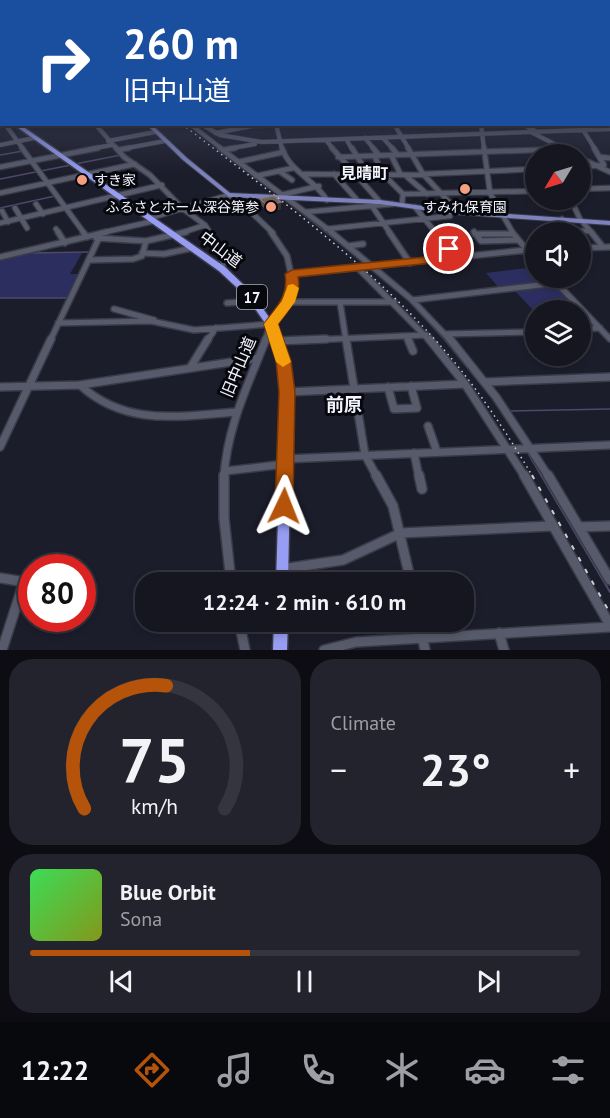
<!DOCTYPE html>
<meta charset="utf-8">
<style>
body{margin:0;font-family:"PT Sans","Noto Sans JP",sans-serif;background:#22232d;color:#f1f3f6;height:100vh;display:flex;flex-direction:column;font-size:22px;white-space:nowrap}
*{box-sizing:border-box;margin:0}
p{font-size:20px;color:#9d9fa5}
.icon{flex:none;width:33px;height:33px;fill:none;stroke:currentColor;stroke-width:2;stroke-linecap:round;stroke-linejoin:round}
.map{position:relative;height:650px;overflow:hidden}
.details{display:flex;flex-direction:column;gap:9px;padding:9px;background:#0c0c12;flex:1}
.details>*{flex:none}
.guide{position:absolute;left:0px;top:0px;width:610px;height:126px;box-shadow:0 3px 9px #0003,0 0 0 2px #34353e;background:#1a4fa0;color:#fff;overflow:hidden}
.needle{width:39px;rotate:232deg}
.controls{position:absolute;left:525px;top:144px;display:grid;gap:12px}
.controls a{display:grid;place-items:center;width:66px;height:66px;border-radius:50%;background:#151620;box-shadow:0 3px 9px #0003,0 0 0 2px #34353e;font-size:30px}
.speed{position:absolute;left:18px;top:554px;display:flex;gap:12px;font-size:30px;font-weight:700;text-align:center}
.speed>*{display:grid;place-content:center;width:78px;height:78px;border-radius:50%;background:#151620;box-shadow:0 3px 9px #0003,0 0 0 2px #34353e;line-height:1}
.speed .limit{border:9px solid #d22;background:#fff;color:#111}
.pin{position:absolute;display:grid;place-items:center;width:51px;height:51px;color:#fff;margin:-26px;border:3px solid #fff;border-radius:50%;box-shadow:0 2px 6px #0007}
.me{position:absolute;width:66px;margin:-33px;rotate:2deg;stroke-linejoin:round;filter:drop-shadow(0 0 4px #0008)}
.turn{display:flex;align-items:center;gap:21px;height:126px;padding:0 24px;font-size:27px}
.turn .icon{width:78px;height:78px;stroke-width:2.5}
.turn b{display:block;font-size:42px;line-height:51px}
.big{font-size:45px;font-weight:700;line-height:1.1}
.details .tile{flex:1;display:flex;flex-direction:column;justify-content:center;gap:9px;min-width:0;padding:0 21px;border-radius:24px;background:#22232d}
.details .dial{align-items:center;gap:0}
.dial svg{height:156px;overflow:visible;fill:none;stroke:#34353e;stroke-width:7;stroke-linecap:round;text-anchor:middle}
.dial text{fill:#f1f3f6;stroke:none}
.song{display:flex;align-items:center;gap:18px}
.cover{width:72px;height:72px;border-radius:9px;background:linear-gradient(135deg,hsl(130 70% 55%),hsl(70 70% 35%))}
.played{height:6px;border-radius:3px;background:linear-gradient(90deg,#b45309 40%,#34353e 40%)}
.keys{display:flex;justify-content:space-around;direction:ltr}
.heat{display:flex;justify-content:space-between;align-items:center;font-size:33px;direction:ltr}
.details .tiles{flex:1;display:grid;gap:9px;grid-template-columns:1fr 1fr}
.tile:last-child{grid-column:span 2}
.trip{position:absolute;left:135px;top:572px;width:339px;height:60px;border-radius:24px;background:#151620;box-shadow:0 3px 9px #0003,0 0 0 2px #34353e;font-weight:700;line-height:60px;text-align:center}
.menu{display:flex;height:96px;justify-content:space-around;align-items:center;background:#08090d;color:#9d9fa5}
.menu .icon{width:42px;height:42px}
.menu .active{color:#b45309}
.menu b{font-size:27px;color:#f1f3f6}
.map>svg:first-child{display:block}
.green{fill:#2c2e5f}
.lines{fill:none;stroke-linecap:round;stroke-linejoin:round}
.stream-far1{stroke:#4d4969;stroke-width:1.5}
.stream{stroke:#4d4969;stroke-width:2}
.minor-far4-casing{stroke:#3a3b47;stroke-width:5}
.minor-far3-casing{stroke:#3a3b47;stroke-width:7}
.minor-far2-casing{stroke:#3a3b47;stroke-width:8}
.minor-far1-casing{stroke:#3a3b47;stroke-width:10}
.minor-casing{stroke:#3a3b47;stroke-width:12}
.major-casing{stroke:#3a3b47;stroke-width:2}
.highway-casing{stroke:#3a3b47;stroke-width:3}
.minor-far4{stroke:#575a6a;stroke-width:4}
.minor-far3{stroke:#575a6a;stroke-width:4.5}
.minor-far2{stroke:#575a6a;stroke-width:5}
.minor-far1{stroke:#575a6a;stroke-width:7}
.minor{stroke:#575a6a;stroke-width:9}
.major{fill:#7d82bc;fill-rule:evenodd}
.highway{fill:#969df2;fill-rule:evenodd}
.rail-far1{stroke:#cccdd8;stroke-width:1.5;stroke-dasharray:1.5 4;stroke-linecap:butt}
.rail{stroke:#cccdd8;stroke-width:2;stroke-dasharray:4.5 9;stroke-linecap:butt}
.wall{fill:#5b4c46}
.shaded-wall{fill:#3b3133}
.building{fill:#6c5e5a;stroke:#817573;stroke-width:1.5}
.route{fill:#b45309;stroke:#753606;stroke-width:1.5}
.slow{fill:#f59e0b}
.poi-dot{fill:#f2a080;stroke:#07080e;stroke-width:2}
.labels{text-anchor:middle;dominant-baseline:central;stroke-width:6;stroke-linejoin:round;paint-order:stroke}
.far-poi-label{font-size:14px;fill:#f3f4fe;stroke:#07080e;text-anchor:start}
.shield{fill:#07080e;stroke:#acadb6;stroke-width:1.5}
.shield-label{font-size:15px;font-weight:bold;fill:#f3f4fe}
.far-quarter-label{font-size:16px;font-weight:bold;fill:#f3f4fe;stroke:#07080e}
.street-label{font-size:16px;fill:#f3f4fe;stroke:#07080e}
.neighbourhood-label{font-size:18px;font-weight:bold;fill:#f3f4fe;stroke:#07080e}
</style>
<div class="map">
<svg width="610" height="650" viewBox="0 0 610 650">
<rect width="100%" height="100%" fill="#1c1d2b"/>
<path class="green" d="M21 253H82L70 274H82L70 298H0V257Z
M535 267 536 278H547L552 282 500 289 486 273Z
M556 285 575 307 533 310 514 290Z"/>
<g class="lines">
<path class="stream-far1" d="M519 124 528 129
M556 143 580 154
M0 155 23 151
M580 155 593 162
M75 164 121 155
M0 179 71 165
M265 184 278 195
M285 200 342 245
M0 208 55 196
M27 253 88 252
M0 298H69
M410 302 444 339 496 403
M509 411 610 409
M526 450 542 477"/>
<path class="stream" d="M541 475 610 592"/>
<defs>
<path id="minor-far4" d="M0 83 2 85
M5 124 23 149
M95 124 117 149
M190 124 222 149
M201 124 220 135 262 142 610 129
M276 124 282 149
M394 124 409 149
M481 124 484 149
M523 124 535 131
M583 130 595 149
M531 132 564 149
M215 133 252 126 304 124
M365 138 374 149
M383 138 393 149
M346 139 352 149
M326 140 333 149
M108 141 155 132
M0 145 34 138
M90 149 112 145
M122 149 165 141
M227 149 255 144
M553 149H562"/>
<path id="minor-far3" d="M22 148 84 233
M116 148 124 157 150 175 183 209 205 225 210 233
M220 148 333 233
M282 148C290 172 314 179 327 200
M332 148 380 202
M352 148 368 174
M373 148 379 155
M392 148 398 155
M484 148 490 193 513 233
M561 148 573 154
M118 150 129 148
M223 150 235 148
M374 155 383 174 403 194 402 204
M391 155 401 175
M338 157 562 149
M601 157 610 158
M580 158 610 172
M238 162 284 152
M0 167 98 148
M580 167 604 165 594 148
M279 171 292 180
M304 174 425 175
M334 174 358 201
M423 174 536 169
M405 175 427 194
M256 176 293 168
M580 189 610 188
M0 193 135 164
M403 194 536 191
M281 195 319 186
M571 200 580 219 592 233
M36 204 43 214
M372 206 390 233
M415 207 436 233
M15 208 27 228
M2 211 8 222
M305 212 393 204
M150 218 229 195 251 212 273 233
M562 219 572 231H590
M0 223 162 185
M56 229 59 233
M326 229 450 216V203L423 174 408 148
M101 233 154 221
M181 233 205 225"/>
<path id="minor-far2" d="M58 232 65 243
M83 232 87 237
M209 232C215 243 227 256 222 269
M331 232 411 299 451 341
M389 232 410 263
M435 232 455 258
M474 232 481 241 517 240
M512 232 536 261
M591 232 603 247
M475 234H513
M96 238 146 241 186 232
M348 246 363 244
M580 248 610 247
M449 249 470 246
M142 253 164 254 192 248
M0 257 107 232
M89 260 133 259 142 256 146 241
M358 268 430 341
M292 274 536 249
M552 278 610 339
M413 300 557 283
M289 302H394
M340 302 346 341
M227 303 255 301
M114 309 154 320
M58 323 151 321 194 330 271 324
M580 329 600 328
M445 334 536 332
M407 336 409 341
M50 341 99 238
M207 341 216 328
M265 341 272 320 291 296 293 284 287 256 271 232
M289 341 426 335"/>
<path id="minor-far1" d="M346 339 365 455 377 477
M408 339 413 351
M450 339 496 397 549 477
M277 341 326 339
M190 368 208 339
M486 382 610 377
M465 384 525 477
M80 385C126 427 179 416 236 412
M0 387 80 385 258 358
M388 387 394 409 417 408 411 386
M287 392 465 384 429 339
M428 426 437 452
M0 447 51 339
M414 453 419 477
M285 459 610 445
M226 471 285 464
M224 477C227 427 248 385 266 339"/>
<path id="minor" d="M224 475V518L231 582
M376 475 393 506 411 582
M419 475 422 489
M524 475 610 625
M548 475 610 580
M579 527 610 526
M282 569 343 560 401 533 553 526
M0 578 32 583
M239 621 245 650
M419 621 425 650
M499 633 504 650
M2 650 24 582
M324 650 356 642 610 627"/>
<path id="major" d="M146 124H151L187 158 230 193 380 200 451 210 610 221V225L451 214 380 204 229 197 183 160Z"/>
<path id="highway" d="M0 113H2V116H0Z
M13 124H19L225 267 252 293 273 323 280 338 289 373 292 392 288 582H276L282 392 280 373 272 338 265 323 247 297 219 271Z
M274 621H288L287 650H273Z"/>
</defs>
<use href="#minor-far4" class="minor-far4-casing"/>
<use href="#minor-far3" class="minor-far3-casing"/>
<use href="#minor-far2" class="minor-far2-casing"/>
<use href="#minor-far1" class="minor-far1-casing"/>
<use href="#minor" class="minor-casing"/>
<use href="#major" class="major-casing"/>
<use href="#highway" class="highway-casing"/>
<use href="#minor-far4" class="minor-far4"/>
<use href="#minor-far3" class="minor-far3"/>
<use href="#minor-far2" class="minor-far2"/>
<use href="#minor-far1" class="minor-far1"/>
<use href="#minor" class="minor"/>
<use href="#major" class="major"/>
<use href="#highway" class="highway"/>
<path class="rail-far1" d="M182 124C271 193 363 259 438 343 475 384 505 430 533 477"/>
<path class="rail" d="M532 475 610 613"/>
</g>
<path class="wall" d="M532 124H549V127L537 128Z
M260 199 281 202V209L268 212 261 205Z"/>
<path class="shaded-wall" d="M281 202V209L268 212 267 205Z"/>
<path class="building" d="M274 196 281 202 267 205 260 199Z"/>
<linearGradient id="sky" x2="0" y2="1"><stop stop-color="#0f1018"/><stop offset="0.48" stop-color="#3a4055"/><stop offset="1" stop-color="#3a4055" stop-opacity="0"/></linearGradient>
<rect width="610" height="174" fill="url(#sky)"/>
<path class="route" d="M449 246C454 247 463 256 460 260L298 277C302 296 289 310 278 324L291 361 295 392 293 506 291 511 284 514 277 511 275 506 279 392 276 361 264 324C276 307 289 296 285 274L292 270 447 255 443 249Z"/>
<path class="slow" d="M293 284 299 288 295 302 278 324 291 362 283 367 276 362 264 324 282 301 288 285Z"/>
<g class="poi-dot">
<circle cx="82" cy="180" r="6"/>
<circle cx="465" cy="189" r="6"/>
<circle cx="271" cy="207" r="6"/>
</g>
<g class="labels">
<g class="far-poi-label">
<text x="94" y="180">すき家</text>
<text x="259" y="207" text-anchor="end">ふるさとホーム深谷第参</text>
<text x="465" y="207" text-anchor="middle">すみれ保育園</text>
</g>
<rect class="shield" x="237" y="285" width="30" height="24" rx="4.5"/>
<g class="shield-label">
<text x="252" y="297">17</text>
</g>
<g class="far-quarter-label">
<text x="364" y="173">見晴町</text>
</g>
<g class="street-label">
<text transform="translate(221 249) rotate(37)">中山道</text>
<text transform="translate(238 367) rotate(-67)">旧中山道</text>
</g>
<g class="neighbourhood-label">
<text x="344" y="404">前原</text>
</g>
</g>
</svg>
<div class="controls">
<a><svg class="needle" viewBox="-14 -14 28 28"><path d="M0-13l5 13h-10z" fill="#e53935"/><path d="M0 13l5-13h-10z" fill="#9d9fa5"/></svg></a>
<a><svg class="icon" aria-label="sound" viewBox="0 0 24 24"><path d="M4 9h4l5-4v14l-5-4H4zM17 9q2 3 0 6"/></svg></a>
<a><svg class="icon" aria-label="layers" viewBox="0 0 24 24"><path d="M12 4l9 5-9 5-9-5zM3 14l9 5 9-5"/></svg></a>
</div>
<div class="speed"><div class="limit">80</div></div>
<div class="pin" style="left:449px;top:249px;background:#d93025"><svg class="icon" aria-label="arrive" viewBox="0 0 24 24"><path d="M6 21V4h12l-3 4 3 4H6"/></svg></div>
<svg class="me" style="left:284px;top:506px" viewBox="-20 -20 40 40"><path d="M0-17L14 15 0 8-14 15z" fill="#b45309" stroke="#fff" stroke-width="4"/></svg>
<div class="trip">12:24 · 2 min · 610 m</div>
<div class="guide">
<div class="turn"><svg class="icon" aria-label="right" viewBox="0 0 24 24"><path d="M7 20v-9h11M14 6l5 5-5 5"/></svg><div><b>260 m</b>旧中山道</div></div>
</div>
</div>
<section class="details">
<div class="tiles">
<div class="tile dial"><svg viewBox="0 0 100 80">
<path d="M14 69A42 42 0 1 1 86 69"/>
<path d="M14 69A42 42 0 0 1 56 6" stroke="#b45309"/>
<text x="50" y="56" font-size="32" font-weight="700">75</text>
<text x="50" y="72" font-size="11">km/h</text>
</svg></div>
<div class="tile"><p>Climate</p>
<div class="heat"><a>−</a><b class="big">23°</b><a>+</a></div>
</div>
<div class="tile">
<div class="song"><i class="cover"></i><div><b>Blue Orbit</b><p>Sona</p></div></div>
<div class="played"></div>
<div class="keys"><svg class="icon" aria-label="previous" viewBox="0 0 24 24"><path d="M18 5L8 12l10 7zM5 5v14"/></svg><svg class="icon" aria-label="pause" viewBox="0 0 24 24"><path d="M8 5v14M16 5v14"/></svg><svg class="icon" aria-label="next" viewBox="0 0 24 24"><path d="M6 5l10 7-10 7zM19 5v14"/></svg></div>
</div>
</div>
</section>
<nav class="menu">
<b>12:22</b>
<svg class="icon active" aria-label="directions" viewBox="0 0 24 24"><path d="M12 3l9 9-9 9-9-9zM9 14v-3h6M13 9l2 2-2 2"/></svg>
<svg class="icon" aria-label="music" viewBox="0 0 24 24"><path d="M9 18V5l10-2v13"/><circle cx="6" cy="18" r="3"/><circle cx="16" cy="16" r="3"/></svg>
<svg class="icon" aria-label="phone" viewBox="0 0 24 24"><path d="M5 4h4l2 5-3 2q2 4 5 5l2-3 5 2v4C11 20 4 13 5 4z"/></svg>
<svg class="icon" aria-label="climate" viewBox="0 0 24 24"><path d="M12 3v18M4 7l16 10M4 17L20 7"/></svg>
<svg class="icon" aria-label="car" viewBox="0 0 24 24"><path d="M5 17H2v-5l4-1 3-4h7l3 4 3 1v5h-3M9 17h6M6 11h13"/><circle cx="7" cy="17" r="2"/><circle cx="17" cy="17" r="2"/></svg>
<svg class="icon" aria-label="filters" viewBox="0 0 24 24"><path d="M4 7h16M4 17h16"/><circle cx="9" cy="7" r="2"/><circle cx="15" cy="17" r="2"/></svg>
</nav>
